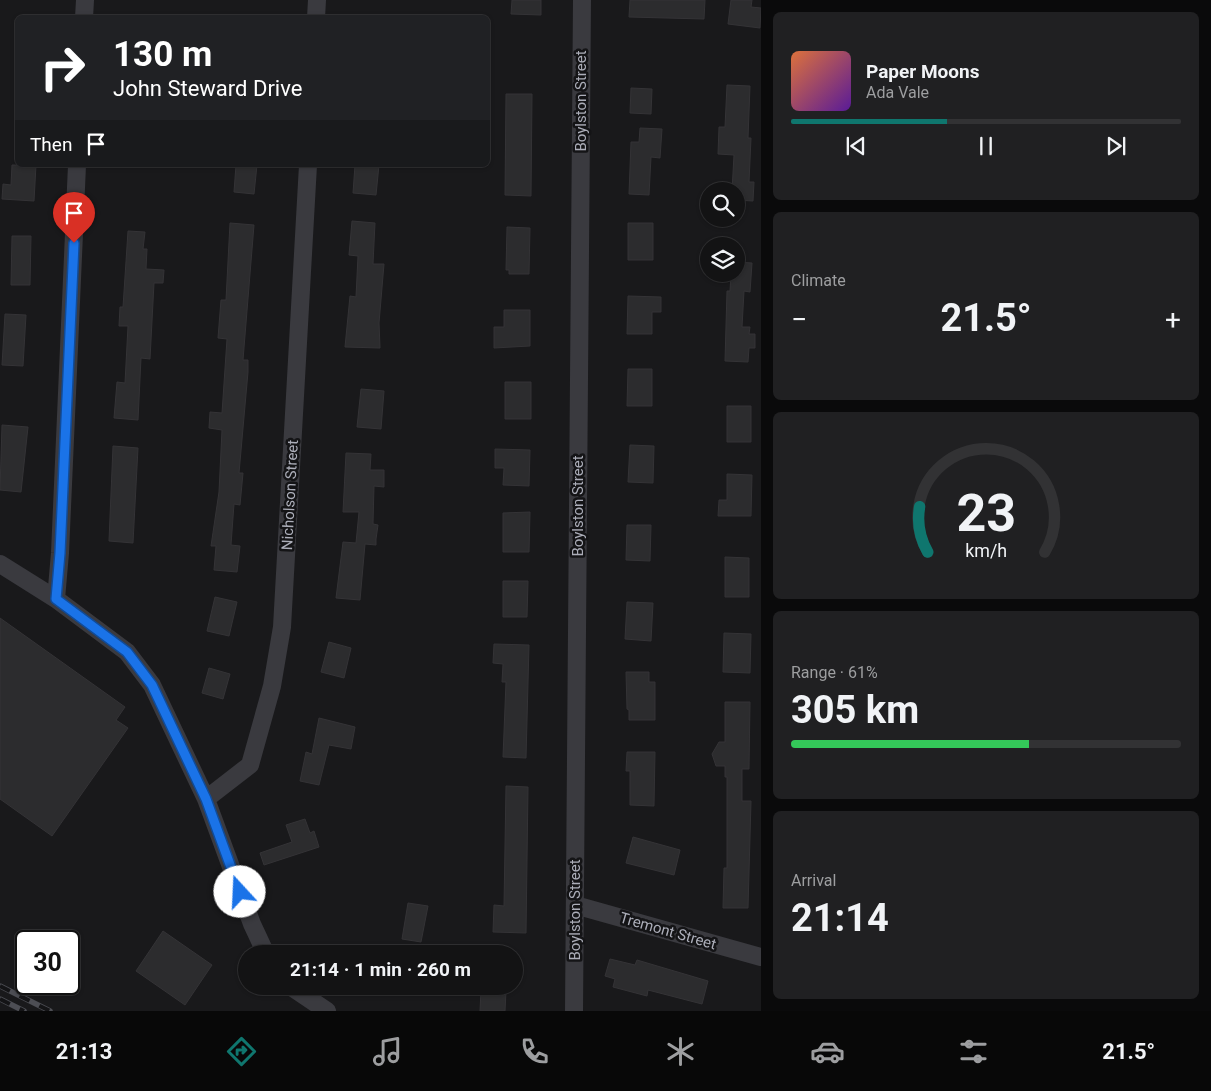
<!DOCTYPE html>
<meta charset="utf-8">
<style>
body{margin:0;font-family:Roboto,sans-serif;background:#202022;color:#f1f3f6;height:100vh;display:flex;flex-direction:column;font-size:19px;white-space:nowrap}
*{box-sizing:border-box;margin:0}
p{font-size:16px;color:#9d9ea0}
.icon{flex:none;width:28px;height:28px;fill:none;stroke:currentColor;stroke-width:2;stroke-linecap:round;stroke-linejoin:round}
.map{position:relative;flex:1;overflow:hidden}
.side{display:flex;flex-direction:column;gap:12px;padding:12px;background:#0a0a0b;width:450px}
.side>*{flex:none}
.top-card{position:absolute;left:15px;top:15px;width:475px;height:152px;border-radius:8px;box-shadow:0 1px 4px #0004,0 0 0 1px #323234;background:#202124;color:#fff;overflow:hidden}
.tools{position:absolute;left:700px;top:182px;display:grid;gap:10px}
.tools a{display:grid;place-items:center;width:45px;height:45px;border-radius:50%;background:#131314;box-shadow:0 1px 4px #0004,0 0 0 1px #323234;font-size:25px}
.speed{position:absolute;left:15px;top:930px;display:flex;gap:10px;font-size:25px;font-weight:700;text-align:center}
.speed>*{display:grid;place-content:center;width:65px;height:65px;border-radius:50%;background:#131314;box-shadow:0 1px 4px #0004,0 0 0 1px #323234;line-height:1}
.speed .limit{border:2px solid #111;border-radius:8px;background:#fff;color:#111}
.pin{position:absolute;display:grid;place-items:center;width:42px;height:42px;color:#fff;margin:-51px -21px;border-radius:50% 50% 50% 0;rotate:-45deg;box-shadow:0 0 5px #0007}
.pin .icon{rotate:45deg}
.me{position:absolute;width:55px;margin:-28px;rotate:340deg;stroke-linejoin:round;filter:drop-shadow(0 0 4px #0008)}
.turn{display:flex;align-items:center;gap:18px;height:105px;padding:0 15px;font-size:22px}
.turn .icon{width:65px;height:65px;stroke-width:2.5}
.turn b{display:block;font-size:35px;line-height:42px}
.then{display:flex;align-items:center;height:48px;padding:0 15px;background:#0003;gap:10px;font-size:19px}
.big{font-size:38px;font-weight:700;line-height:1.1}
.side .card{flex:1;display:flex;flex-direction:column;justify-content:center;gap:8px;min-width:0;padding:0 18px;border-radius:8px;background:#202022}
.side .dial{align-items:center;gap:0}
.dial svg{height:130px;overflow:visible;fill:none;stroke:#323234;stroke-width:7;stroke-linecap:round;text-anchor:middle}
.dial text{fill:#f1f3f6;stroke:none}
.song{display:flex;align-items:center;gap:15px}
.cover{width:60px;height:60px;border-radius:8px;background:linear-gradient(135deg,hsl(20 70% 55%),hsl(270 70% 35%))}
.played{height:5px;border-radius:2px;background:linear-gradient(90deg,#0f766e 40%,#323234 40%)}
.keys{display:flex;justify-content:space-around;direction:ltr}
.heat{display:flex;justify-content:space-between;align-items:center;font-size:28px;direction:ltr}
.charge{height:8px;border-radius:4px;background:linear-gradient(90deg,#34c759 61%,#323234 0)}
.trip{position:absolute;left:238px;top:945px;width:285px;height:50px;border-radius:25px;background:#131314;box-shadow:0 1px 4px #0004,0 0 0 1px #323234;font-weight:700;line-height:50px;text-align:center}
.tabs{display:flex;height:80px;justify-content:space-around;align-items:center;background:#080808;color:#9d9ea0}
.tabs .icon{width:35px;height:35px}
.tabs .current{color:#0f766e}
.tabs b{font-size:22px;color:#f1f3f6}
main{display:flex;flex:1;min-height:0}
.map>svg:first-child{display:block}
.building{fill:#2c2c2e;stroke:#343336}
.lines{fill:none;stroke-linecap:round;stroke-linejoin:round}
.street{stroke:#3a3a3f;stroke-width:18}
.rail-casing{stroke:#4d4e54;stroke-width:5.5}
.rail{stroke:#141416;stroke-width:4;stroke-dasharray:11;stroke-linecap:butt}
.route-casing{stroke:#114b97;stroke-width:12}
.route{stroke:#1a73e8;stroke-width:9}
.labels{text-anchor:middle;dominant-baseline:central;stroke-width:5;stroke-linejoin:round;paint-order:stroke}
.street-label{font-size:15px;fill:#acaeb9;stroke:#141416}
</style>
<main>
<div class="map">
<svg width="761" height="1011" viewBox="0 0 761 1011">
<rect width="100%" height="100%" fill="#19191b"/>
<path class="building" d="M512 0H541V15L511 14Z
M630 0H705L704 19 629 17Z
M731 0H752L751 7 761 8 760 28 728 24Z
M727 85 750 86 748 138H751L749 182H754L753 201 736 200V191H732L734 155 718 154 719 127H725Z
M631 88 652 89 651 114 630 113Z
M506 94H532L531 196 505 195Z
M640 128 662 129 660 158 651 157 649 195 629 194 631 142H639Z
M12 165H36L34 201 2 199 3 184 11 185Z
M236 165H257L254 194 234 192Z
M355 165H379L376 195 353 193Z
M352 221 375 223 373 264H384L379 323 380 348 345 347 350 296 356 297 358 256 349 255Z
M230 223 254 225 243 360H248V372L239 473H243L240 505 234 504 231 545 240 546 237 572 214 570 216 546H211L219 492 222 430 209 428 210 412 222 413 227 339 218 338 221 300H226Z
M628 223H653V260H628Z
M507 227 530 228 529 274H509V270H506Z
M128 231 145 232 143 249H147L146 269 164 270 163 283H154L150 359 141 358 138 420 114 418 117 382 125 383 128 326H119L120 307H123Z
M12 236H31L30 285H11Z
M736 262 752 263 750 292 744 291 742 327H750L749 334H755V348H749L748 362 725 361 727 291H730L731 274H736Z
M628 296 661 297V312H652V334H627Z
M504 310H530V346L494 348V327H504Z
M5 314 26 315 23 366 2 365Z
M628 369H652V406H627Z
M505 382H531V419H505Z
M361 389 384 391 381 429 357 427Z
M727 406H751V442H727Z
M2 425 28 427 21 492 0 490Z
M630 445 654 446 653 483 628 482Z
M113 446 138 448 133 543 109 541Z
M495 449 530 450 529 486 503 485 504 468H495Z
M346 453 371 454 370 470H384V487L374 486 373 524 378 525 376 539V545L365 544 360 600 336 598 343 542 356 543 359 512H343Z
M727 474 752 475 751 516H718L719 500H727Z
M530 512 529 552H503V513Z
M627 525H651L650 561 626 560Z
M725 557 749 558V597H725Z
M503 581H528L527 617H503Z
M215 597 237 602 229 636 207 631Z
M627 602 653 603 651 641 625 639Z
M0 618 125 707 116 720 128 728 52 836 0 799Z
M724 633 751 634 750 673 723 672Z
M329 642 351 648 344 678 321 672Z
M494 644 529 645 526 758 503 757 506 682H502L503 664 493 663Z
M209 668 230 674 223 699 202 693Z
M626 672H649V682H655V720H629V710L627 709Z
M725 702H750L749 769H742V801H751L748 908H723L724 868H727V777H725V766H716L712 754 719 742H725Z
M319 718 355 727 351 749 329 745 319 785 300 781 306 752 312 754Z
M627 752H655L654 806 630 805V771H626Z
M506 786 528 787 526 933 493 932 494 905 504 906Z
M305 819 310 833 314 831 319 847 264 865 260 853 292 842 286 825Z
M633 837 680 850 674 875 626 863Z
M408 903 428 906 421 942 402 939Z
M163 931 212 965 185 1005 136 971Z
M610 959 635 965 637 960 708 981 702 1004 648 990 647 996 613 987 615 979 605 976Z
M481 990 506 991 505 1011H480Z"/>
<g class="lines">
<path class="street" d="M84 18 85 0
M316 18 317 0
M0 564 56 599 127 652 152 685 206 799 252 924 266 954
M56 599 60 553 77 165
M206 799 250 765 272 686 282 627 308 165
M575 905 761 957
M290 986 327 1011
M574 1011 582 0"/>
<defs>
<path id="rail" d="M0 986 50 1011
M0 999 24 1011"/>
</defs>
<use href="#rail" class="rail-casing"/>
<use href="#rail" class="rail"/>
</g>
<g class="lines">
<defs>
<path id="route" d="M74 243 60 553 56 599 127 652 152 685 206 799 240 892"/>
</defs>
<use href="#route" class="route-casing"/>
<use href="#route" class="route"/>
</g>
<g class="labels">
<g class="street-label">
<text transform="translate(581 101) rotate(-90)">Boylston Street</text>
<text transform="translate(290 495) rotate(-87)">Nicholson Street</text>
<text transform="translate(578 506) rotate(-90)">Boylston Street</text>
<text transform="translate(575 910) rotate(-90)">Boylston Street</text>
<text transform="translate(668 931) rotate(16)">Tremont Street</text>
</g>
</g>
</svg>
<div class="tools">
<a><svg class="icon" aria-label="search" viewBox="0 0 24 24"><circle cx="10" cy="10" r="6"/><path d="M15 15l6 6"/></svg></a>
<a><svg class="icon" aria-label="layers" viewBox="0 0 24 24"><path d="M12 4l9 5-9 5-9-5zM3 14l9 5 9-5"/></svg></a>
</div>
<div class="speed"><div class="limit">30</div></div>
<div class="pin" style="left:74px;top:243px;background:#d93025"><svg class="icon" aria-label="arrive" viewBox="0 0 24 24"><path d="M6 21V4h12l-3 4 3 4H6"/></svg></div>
<svg class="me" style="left:240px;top:892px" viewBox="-20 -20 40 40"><circle r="19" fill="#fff"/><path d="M0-13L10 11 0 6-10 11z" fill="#1a73e8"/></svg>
<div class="trip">21:14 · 1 min · 260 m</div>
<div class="top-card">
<div class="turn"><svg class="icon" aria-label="right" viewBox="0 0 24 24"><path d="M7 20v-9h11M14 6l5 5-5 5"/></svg><div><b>130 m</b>John Steward Drive</div></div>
<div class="then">Then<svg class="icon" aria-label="arrive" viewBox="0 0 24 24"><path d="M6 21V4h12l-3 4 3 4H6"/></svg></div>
</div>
</div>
<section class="side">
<div class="card">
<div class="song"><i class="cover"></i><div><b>Paper Moons</b><p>Ada Vale</p></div></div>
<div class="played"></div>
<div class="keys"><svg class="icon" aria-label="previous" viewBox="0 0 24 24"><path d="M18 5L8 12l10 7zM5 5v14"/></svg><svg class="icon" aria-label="pause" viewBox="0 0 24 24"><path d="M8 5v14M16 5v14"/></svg><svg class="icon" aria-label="next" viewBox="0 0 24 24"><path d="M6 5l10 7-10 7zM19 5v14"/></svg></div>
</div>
<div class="card"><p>Climate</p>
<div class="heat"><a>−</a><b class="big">21.5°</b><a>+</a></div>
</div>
<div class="card dial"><svg viewBox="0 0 100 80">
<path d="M14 69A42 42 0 1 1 86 69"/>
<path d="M14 69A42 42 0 0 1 9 41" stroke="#0f766e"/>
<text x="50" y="56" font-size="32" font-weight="700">23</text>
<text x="50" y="72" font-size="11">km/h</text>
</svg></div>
<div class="card"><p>Range · 61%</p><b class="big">305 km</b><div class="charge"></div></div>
<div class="card"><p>Arrival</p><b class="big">21:14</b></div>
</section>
</main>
<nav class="tabs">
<b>21:13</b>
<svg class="icon current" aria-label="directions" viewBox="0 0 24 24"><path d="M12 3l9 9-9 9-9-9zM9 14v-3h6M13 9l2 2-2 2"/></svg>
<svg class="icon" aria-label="music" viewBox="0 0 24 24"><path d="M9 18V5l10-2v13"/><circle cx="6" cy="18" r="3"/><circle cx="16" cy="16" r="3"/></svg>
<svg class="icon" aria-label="phone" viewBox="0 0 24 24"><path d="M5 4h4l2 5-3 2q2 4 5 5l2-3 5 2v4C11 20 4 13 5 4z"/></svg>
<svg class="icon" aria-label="climate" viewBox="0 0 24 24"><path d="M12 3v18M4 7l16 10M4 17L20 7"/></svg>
<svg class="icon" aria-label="car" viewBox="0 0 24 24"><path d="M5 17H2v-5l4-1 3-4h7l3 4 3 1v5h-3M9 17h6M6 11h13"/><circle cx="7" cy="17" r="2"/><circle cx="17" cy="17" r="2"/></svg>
<svg class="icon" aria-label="filters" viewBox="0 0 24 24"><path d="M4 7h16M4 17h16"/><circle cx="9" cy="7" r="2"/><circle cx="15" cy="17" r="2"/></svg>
<b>21.5°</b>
</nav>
